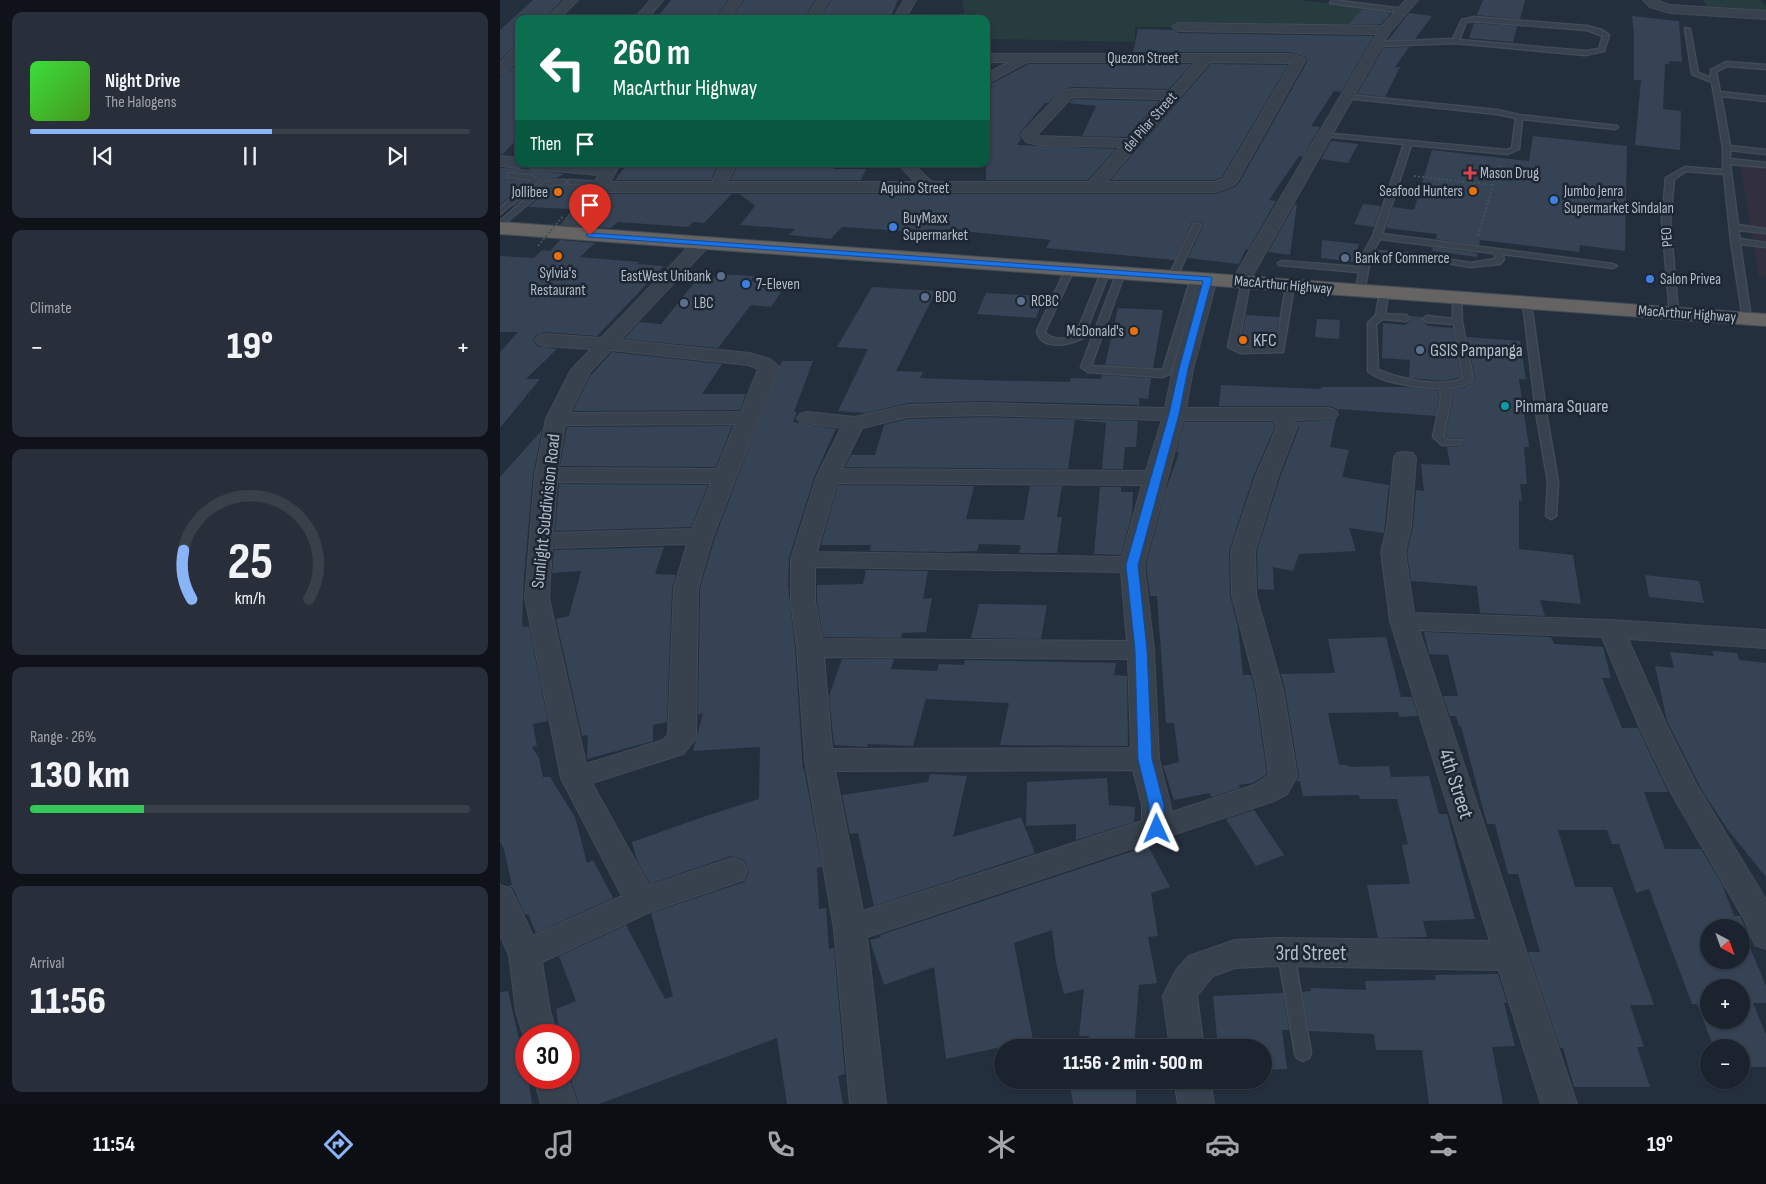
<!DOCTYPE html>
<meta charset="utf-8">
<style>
body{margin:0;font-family:"Sofia Sans Condensed",sans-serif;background:#282f3a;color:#f1f3f6;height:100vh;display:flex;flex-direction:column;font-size:19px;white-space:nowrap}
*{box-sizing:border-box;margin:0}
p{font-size:16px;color:#a0a4aa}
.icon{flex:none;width:28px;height:28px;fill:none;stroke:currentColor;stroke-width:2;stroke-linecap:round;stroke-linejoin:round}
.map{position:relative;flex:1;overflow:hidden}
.sheet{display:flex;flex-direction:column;gap:12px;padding:12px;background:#0f1319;width:500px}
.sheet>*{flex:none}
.guide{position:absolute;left:15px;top:15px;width:475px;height:152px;border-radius:10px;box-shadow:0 1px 4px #0004,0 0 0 1px #39404a;background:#0b6e4f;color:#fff;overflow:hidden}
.needle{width:32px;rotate:139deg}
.controls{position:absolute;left:1200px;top:919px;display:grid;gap:10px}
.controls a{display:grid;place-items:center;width:50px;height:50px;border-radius:50%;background:#1b232e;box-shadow:0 1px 4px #0004,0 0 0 1px #39404a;font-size:25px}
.speed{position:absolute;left:15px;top:1024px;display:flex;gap:10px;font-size:25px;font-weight:700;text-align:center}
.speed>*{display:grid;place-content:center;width:65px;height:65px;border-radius:50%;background:#1b232e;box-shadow:0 1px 4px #0004,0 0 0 1px #39404a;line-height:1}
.speed .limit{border:8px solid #d22;background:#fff;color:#111}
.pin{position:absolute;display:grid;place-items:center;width:42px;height:42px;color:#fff;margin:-51px -21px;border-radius:50% 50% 50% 0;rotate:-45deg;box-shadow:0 0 5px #0007}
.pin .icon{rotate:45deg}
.me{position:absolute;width:55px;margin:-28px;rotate:359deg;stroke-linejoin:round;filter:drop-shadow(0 0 4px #0008)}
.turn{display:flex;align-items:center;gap:18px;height:105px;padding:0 15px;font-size:22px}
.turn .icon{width:65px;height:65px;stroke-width:2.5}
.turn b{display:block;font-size:35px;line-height:42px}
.then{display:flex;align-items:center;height:48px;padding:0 15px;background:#0003;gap:10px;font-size:19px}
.big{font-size:38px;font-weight:800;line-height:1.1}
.sheet .tile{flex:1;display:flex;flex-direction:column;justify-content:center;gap:8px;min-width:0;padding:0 18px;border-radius:10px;background:#282f3a}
.sheet .dial{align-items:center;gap:0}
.dial svg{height:130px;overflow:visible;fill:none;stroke:#39404a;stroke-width:7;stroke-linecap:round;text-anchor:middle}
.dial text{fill:#f1f3f6;stroke:none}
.song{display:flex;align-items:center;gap:15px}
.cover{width:60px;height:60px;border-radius:8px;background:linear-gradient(135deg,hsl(120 70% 55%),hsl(100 70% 35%))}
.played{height:5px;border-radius:2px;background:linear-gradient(90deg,#8ab4f8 55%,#39404a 55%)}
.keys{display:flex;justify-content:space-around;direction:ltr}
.heat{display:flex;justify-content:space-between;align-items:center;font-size:28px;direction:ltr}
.charge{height:8px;border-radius:4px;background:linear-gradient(90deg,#34c759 26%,#39404a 0)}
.trip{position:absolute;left:494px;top:1039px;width:278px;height:50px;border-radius:25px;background:#1b232e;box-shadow:0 1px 4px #0004,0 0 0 1px #39404a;font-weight:800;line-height:50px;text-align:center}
.tabs{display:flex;height:80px;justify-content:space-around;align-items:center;background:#0b0e12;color:#a0a4aa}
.tabs .icon{width:35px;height:35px}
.tabs .active{color:#8ab4f8}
.tabs b{font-size:22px;color:#f1f3f6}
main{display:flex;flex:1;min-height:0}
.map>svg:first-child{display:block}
.medical{fill:#32303f}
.green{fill:#263c3f}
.building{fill:#364354;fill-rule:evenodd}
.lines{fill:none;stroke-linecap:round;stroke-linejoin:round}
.service-casing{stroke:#414a57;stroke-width:3}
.minor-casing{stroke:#414a57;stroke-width:2}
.trunk-casing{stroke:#434c59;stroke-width:2}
.path{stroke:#3f5557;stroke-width:2;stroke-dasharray:2 2;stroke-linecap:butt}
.service{fill:#38414e;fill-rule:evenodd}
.minor{fill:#38414e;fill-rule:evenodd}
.trunk{fill:#656462;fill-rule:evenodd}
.path-bridge{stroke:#3f5557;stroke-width:2;stroke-dasharray:2 2;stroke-linecap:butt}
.route{fill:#1a73e8;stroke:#114b97}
.health-dot{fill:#e0444e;stroke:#1d2633;stroke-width:2}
.food-dot{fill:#e8710a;stroke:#1d2633;stroke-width:2}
.shop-dot{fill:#3f7fe0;stroke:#1d2633;stroke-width:2}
.service-dot{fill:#5c6f8a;stroke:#1d2633;stroke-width:2}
.culture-dot{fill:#0f9aa8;stroke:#1d2633;stroke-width:2}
.labels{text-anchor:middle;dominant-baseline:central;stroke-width:5;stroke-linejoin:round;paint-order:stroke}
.far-street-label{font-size:15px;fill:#b4bcc9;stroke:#1d2633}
.far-poi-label{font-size:15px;fill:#b4bcc9;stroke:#1d2633;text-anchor:start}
.poi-label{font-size:18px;fill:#b4bcc9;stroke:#1d2633;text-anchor:start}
.street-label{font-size:18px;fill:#b4bcc9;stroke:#1d2633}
.near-street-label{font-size:21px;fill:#b4bcc9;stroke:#1d2633}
</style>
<main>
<section class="sheet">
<div class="tile">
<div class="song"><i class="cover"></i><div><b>Night Drive</b><p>The Halogens</p></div></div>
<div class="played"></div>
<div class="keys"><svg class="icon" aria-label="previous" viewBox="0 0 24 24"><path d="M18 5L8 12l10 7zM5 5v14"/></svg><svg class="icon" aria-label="pause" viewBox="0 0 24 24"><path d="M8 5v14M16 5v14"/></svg><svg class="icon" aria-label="next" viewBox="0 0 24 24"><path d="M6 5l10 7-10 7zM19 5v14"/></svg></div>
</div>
<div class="tile"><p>Climate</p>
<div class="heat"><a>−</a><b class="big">19°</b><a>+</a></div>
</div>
<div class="tile dial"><svg viewBox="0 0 100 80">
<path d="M14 69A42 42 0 1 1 86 69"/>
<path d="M14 69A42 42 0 0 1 9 39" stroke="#8ab4f8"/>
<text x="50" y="56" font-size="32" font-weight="700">25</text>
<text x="50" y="72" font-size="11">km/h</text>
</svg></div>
<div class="tile"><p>Range · 26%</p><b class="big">130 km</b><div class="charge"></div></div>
<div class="tile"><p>Arrival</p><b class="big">11:56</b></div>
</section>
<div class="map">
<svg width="1266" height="1104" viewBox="0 0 1266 1104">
<rect width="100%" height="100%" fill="#242f3e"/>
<path class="medical" d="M1239 160 1266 163V277L1259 276Z"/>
<path class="green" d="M462 0H799L887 10 877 27H635V42L486 39V19H465Z
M1203 0H1260L1266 7V13L1209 9Z"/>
<path class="building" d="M33 0H62L44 19H19V45L14 47 0 60V30Z
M171 0H228L215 19H156Z
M244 0H315L304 19H231Z
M331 0H398L390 18 320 19Z
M983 0H1025L1020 19 977 15Z
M862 9 891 13 881 24H849Z
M909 13 932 16 915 39 888 40Z
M1132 16 1179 21 1182 62 1169 61V64H1165L1163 109 1181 111 1180 150 1135 145 1141 80H1134V37Z
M974 23 1017 26 1013 42 969 38Z
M638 29 674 30 678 33 874 36 841 92 834 91 811 126 820 127 803 157 799 156 769 200 776 201 748 250 746 249 739 264 688 258 703 226 702 223 695 221 692 222 675 260 546 248 551 240 453 230 450 234 342 227 331 239 289 235 295 229 240 225 255 206 240 194H716L735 187 739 183 807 62 806 57 789 52H633Z
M909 47 895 67H900L885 97 857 94 883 48Z
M19 61V137L3 154H0V76L6 74Z
M529 64H692L669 89 572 87 561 90 548 103H545L519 134 521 139 517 145 616 149 588 180H486V90L494 86 489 85Z
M711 64 788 65 722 177 714 180H610Z
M573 99 659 101 627 137 582 136 596 106 569 103Z
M1033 136 1127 146 1125 251 1080 245 1079 252 980 240 979 245 936 239 937 234 886 228 893 207 914 210 932 150 1029 161Z
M831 141 858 144 848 163 821 159Z
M137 164H219L211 180H115L125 167H134Z
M238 164H336L334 169H366L361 180H230Z
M0 168 29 169 64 174 57 178 45 180 14 206H12L42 180 31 173 7 172 8 179 27 181 0 205Z
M67 185 88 187 71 209 28 207 52 187Z
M105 194H232L204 223 193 222 188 227 118 222 111 228 81 226Z
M795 204H797L790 255 768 252Z
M863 204 881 206 874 227 854 224Z
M60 240 95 243 80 257 139 262 137 264 164 266 97 336 45 332 36 335 33 340 37 346 57 349 26 379H40L0 428V352L18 332H0V256L34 258 42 250 50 251Z
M822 240 859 244 853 262 821 258Z
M933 247 977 253V257L932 251Z
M217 274 254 276 250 281 266 282 264 285 285 286 271 307 251 305 218 348 124 339 139 322 161 324 194 283 209 284Z
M372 287 436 291 396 371 423 372 420 378 475 380 570 382 571 378 601 379 602 375 651 378 648 399 639 398V405L483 401 408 403 366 413 338 411 368 349 337 347Z
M486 293 544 296 536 318 477 314Z
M618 308 663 310 653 368 605 365Z
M746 315 779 317 774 345H740Z
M910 316 923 317 922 320 928 326 953 328 961 377 944 381 909 378 910 360 882 358 883 323 906 325 912 318Z
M817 319 840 320 839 339 815 337Z
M967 337 1020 341 1026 380 1019 379 1029 447H1024L1027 484H1020L1022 501 1019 500V549L1073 555 1081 604 1040 600 1045 616 980 613 977 586 911 581 907 552 913 527 916 490 924 491 921 464 950 465 947 447 960 446 963 443 960 438H949L945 435 953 399 951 389 965 387 975 379Z
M112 352 222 364 202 394H246L240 410 73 411 90 376Z
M282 361H313L294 412H297L293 422 336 429 315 475 289 558 288 585 295 648 303 771 304 768 322 867 317 868 319 909 326 908 329 949 334 948 345 1074 338 1076 343 1104H287L277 1038 99 1104H79L72 1084 69 1035H60L56 1009 76 1001 59 956 126 925 165 999 173 996 151 913 244 882 249 872 244 860 231 856 150 884 137 861 132 842 203 817 259 799 260 747 193 751 203 713 198 715 200 588 215 537Z
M721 385 821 389 822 387H906L938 390 939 399 936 416 839 409 838 411 836 408 828 406H719Z
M483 417 638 421 636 447H625L623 469H602L606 423 575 420 568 469 345 467 351 455H375L384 425 408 419Z
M836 419 830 447 849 450 842 477 889 485 884 533 849 528 856 551 799 554 793 571 773 567 774 590 758 589 757 551 780 477 799 428 797 422Z
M684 422H773L775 427 754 475 729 551 730 595 738 627 743 675H751L755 690 767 774 753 783 739 785 740 788 712 797 709 793 674 800 663 766 679 762 674 723H666L657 596H650L646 565 665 492 679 453 676 452Z
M232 426 216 467 60 466 67 427Z
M42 430 33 475 24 576 22 624 23 627 29 626 48 721 33 724 37 746 32 747 39 758 43 777H50L75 817 87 863 93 860 113 898 36 933 28 914 25 915 13 888 7 886 12 885 4 849 0 842V477Z
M59 484 208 485 191 527 55 531Z
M338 485 474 486 466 519 524 520 530 486H562L557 517H562L557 553H519L521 545 479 544 477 551 446 552 370 551 371 545H321Z
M600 487H621V492H633L632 514 621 555 594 554Z
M164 547 155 574 176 575 172 588 167 722 153 725V741L87 759 88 735 82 736 56 619 69 616 81 571 52 573 54 550Z
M366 570 428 571 423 599 432 598 426 632 402 633 401 638 323 637 317 601V585L363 584Z
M1145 575 1199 581 1204 603 1149 597Z
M479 604 547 605 541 639 471 638Z
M924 632 1051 637 1054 644 1103 647 1111 678H1102L1122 728H1138L1168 792H1144L1165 849H1201L1222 884 1234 916H1240L1250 938H1246L1266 986V1003H1253L1266 1035V1067H1241V1048H1214L1197 1004H1192L1149 889 1136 893 1119 844H1112L1107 830H1058L1075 887H1112L1154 1005H1130L1144 1047H1137L1150 1087H1074L1063 1048H1060L1028 952H1040L1018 874H1008L995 824H987L961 726H959L956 716H950L943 696H958L948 655 929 654ZM1209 928H1241V960H1209ZM1209 988H1241V1020H1209Z
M886 637 901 697H912L918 716 899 717 898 712 828 713 839 765H848L849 767 889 766 891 777 929 776 939 814H947L975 919 923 921 927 937 878 938 867 885 910 884 902 845 908 844 897 799H860L859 795 803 796 800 781H796L799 776 785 690 781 674 835 673 828 639Z
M1212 651 1237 653 1239 660 1266 663V877L1228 830 1203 792 1167 721 1155 666 1174 668 1170 652 1214 656Z
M342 659H394L391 669 437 671 439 664 464 665 465 660 616 663 614 675 627 676 628 746 500 745 509 703 426 699 413 746 368 744 367 747 334 745 329 696Z
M430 774 467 776 453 837 521 817 535 853 374 906 358 833 350 834 342 795 428 782Z
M607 778 609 805 635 807 634 822 576 840V824L526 826 527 782Z
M754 810 784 855 756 866 726 819Z
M648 846 670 887 651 893 658 936 648 937 657 983 639 985 634 1048H588L589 1036H579L584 989 564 994 556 963 552 930 514 943 533 1040 446 1059 434 967 384 985 370 940 381 937 380 935Z
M998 974 1007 1003H1004L1015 1046 992 1047 1003 1104H929L922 1050H876L874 1034 809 1031 802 992 811 991V988L866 990 865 981 936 980 935 975Z
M8 991 29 1084 32 1104H0V992Z
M783 993 789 1030H782L787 1069 762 1070V1048H718L713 996Z
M636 1084V1104H573L570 1085Z"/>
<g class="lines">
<defs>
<path id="service" d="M832 0 904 9 907 11 904 13 830 3Z
M974 17 1087 26 1102 30 1109 35 1104 51 1085 55 955 43 879 46 876 44 879 42 953 39 962 20ZM974 21 1087 30 1103 36 1099 49 1085 51 959 40 966 22Z
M1185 28 1190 29 1198 73 1211 78V70L1226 62 1266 65V69L1227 66 1216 72 1220 92 1266 97V101L1221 96 1230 146 1266 150V154L1230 150V159L1266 163V167L1230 164 1238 225 1266 229V233L1238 230 1240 239 1266 243V247L1240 244 1251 319 1247 322 1243 319 1231 241 1224 174 1186 171 1174 179 1170 221 1178 313 1174 316 1170 313 1162 221 1166 178 1185 167 1223 170V148L1212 82 1192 74Z
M848 95 997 110 1019 115 1117 126 1118 127 1115 129 1022 119 1019 149 1008 154 911 145 882 234 1113 264 1117 266 1113 268 1002 254 1004 259 1000 264 970 267 923 259 871 256 864 291 860 294 856 291 859 272 779 265 778 263 782 261 860 267 864 253 873 236 904 144 824 136 822 135V133L1007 150 1012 148 1016 118 997 114 846 98V96ZM880 239 994 253 996 259 970 263 923 255 873 251Z
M8 173 31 175 40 180 0 214V208L31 180 8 177Z
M63 180H66V184L51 185 0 227V221L46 181Z
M69 180 101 182 105 184 101 186 72 184H69Z
M694 223 701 225 677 276 673 279 670 278 669 276Z
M567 267H573L574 269 545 331 546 334C556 341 566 340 576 334L602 271 606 269 610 271 583 338C570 345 541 351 537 331Z
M618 270H624L625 272 591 366 663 370 691 278 695 275 699 278 670 374 662 377 588 372 581 367Z
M746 279 750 282 738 346 741 347H776L786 286 790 283 794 286 783 352 740 353 728 347 742 282Z
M884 290 888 293 885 314 906 315 910 318 906 321 882 319 876 324 878 370C899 379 942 389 963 378L954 324 927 322 923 319 927 316 953 319V298L957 295 961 298 962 322 973 379 964 385 949 388 951 399 943 436 948 440H960L961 442 960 444 942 445 933 437 941 399 940 388C921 388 882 383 868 371V323L876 315 880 293Z
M1027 300 1031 303 1046 412 1058 482 1056 516 1051 519 1046 516 1048 482 1036 412 1023 303Z
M786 946 791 948 794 953 811 1053 809 1058 803 1061 797 1058 795 1053 778 953 781 948Z"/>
<path id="minor" d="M65 0H78L59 19H46Z
M151 0H163L147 19H134Z
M230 0H242L229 19H217Z
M317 0H329L318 19H306Z
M404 0H416L405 19H393Z
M906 0H918L890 32 749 282 746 286 740 287 734 286 731 282 877 34 678 31 672 27 678 23 882 26Z
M1143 0H1156L1170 5 1266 11V19L1170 13 1150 7Z
M19 47V58L5 73 0 74V63L15 48Z
M486 54H789L804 58 805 61 737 182 734 185 716 192H104L70 237H58L56 233 99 175 32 169 25 165 19 168 0 166V156L19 158V164H78L104 166 106 164H120L110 182H212L221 164H236L227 182H415L398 164H413L432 182H589L620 147 539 145 526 142 521 135 523 132 562 91 572 89 670 91 696 62H527L486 84V74L509 62H486ZM710 62 791 63 723 179 714 182H606ZM572 97 663 99 628 139 536 136Z
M201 239 207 240 209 244 207 248 120 340 249 353 270 359 279 367 213 536 198 588 196 738 183 754 92 783 149 886 232 858 243 862 247 871 243 880 152 911 42 962 50 1011 57 1035H26V1043L16 1011 9 955 0 935V885L11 889 33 936 122 896 61 778 25 598 35 475 46 419 71 370 91 349 45 346 38 344 35 340 38 336 45 334 101 338 195 240ZM111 350 248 365 258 369 241 412 70 413 90 372ZM235 424 217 469 58 468 65 425ZM57 482 211 483 192 529 53 533ZM187 544 174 588 168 735 163 740 86 764 49 598 52 548Z
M708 274 714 275 717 279 693 369 686 408H828L835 410 838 414 835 418 795 420 797 427 778 476 755 551 756 595 783 690 797 776 787 794 774 801 367 937 386 1104H350L334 929 305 760 297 648 291 601V559L317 476 341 428 300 422 297 418 300 414 307 412 355 417 408 405 483 403 665 408 673 369 699 279 702 275ZM483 415 662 420 646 471 342 469 362 428 408 417ZM683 420H774L777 427 756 476 731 551 732 595 757 690 769 775 754 785 672 812 659 759 654 650 644 565ZM337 483 642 485 622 557 317 552ZM315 567 621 572 627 641 322 639 315 601ZM324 657 628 659 631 748 332 749ZM633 770 642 805V821L363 911 335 771Z
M905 452 913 453 916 458 911 527 905 552 914 613 1111 620 1266 630V648L1128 639 1167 726 1196 784 1266 900V949L1255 945 1244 919 1169 789 1139 726 1102 637 919 630 1077 1104H1041L999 970 779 966 735 968 713 976 697 996 704 1048H670L663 996 676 970 689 956 735 940 779 938 990 941 890 621 881 552 887 527 894 458 897 453Z
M34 1078H68L77 1104H41Z
M674 1080H710L714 1104H678Z"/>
<path id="trunk" d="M0 222 1266 314V326L0 234Z"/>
</defs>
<use href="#service" class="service-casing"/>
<use href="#minor" class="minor-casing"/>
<use href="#trunk" class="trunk-casing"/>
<path class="path" d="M914 176 993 185
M978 236 999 165"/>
<use href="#service" class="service"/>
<use href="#minor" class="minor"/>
<use href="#trunk" class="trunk"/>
<path class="path-bridge" d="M38 246 63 216"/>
</g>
<path class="route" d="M90 233 711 277 712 279 688 369 679 414 638 565 647 650 652 759 664 805V829L662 833 657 835 652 833 649 829V805L638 759 635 650 626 565 669 414 679 369 703 281 88 237 86 235Z"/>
<path class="health-dot" d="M967.5 165.5h5v5h5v5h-5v5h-5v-5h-5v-5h5z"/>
<g class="food-dot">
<circle cx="973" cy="191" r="5"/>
<circle cx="58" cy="192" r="5"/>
<circle cx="58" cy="256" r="5"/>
<circle cx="634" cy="331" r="5"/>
<circle cx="743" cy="340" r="5"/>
</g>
<g class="shop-dot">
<circle cx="1054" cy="200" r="5"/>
<circle cx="393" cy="227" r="5"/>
<circle cx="1150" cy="279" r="5"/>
<circle cx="246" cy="284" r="5"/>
</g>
<g class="service-dot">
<circle cx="845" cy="258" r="5"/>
<circle cx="221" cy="276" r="5"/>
<circle cx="425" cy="297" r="5"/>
<circle cx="521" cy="301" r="5"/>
<circle cx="184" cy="303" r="5"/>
<circle cx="920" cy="350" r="5"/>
</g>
<circle class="culture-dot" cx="1005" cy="406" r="5"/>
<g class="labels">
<g class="far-street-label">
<text x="643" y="58">Quezon Street</text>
<text transform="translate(650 122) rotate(-49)">del Pilar Street</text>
<text x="415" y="188">Aquino Street</text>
<text transform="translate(1167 237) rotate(-95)">PEO</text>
<text transform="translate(783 285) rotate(5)">MacArthur Highway</text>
<text transform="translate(1187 314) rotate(4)">MacArthur Highway</text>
</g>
<g class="far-poi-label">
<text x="980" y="173">Mason Drug</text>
<text x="963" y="191" text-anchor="end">Seafood Hunters</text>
<text x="1064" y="191">Jumbo Jenra<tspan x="1064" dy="17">Supermarket Sindalan</tspan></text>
<text x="48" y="192" text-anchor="end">Jollibee</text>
<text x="403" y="218">BuyMaxx<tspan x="403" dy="17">Supermarket</tspan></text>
<text x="855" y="258">Bank of Commerce</text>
<text x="58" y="273" text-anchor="middle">Sylvia's<tspan x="58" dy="17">Restaurant</tspan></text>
<text x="211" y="276" text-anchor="end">EastWest Unibank</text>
<text x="1160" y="279">Salon Privea</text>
<text x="256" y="284">7-Eleven</text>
<text x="435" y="297">BDO</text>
<text x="531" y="301">RCBC</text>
<text x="194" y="303">LBC</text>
<text x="624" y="331" text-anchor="end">McDonald's</text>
</g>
<g class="poi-label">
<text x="753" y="340">KFC</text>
<text x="930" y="350">GSIS Pampanga</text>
<text x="1015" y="406">Pinmara Square</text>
</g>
<g class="street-label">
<text transform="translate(46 511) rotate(-84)">Sunlight Subdivision Road</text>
</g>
<g class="near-street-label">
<text transform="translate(956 784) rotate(72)">4th Street</text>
<text x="811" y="953">3rd Street</text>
</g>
</g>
</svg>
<div class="controls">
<a><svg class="needle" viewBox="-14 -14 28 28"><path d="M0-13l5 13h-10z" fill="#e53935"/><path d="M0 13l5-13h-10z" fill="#a0a4aa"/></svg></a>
<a>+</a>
<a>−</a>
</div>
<div class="speed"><div class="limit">30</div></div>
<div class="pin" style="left:90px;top:235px;background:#d93025"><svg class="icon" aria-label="arrive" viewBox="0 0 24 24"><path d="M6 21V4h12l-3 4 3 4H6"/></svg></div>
<svg class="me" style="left:657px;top:829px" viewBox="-20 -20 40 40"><path d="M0-17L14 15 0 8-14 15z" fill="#1a73e8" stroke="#fff" stroke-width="4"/></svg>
<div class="trip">11:56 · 2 min · 500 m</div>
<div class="guide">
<div class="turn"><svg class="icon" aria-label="left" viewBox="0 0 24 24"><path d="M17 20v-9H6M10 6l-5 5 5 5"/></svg><div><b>260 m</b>MacArthur Highway</div></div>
<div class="then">Then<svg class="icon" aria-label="arrive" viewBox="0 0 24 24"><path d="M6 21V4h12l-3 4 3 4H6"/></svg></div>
</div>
</div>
</main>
<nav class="tabs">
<b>11:54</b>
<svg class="icon active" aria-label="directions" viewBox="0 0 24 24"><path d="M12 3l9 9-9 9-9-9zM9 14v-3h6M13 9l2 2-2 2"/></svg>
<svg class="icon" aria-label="music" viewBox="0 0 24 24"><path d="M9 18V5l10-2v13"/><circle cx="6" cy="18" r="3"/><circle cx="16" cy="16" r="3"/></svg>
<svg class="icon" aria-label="phone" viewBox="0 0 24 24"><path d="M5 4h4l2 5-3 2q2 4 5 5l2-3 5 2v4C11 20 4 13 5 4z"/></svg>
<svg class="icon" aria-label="climate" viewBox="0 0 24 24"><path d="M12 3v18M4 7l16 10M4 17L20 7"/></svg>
<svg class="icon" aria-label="car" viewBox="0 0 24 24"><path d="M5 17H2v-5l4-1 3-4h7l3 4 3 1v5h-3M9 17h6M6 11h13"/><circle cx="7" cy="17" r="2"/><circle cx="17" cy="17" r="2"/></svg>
<svg class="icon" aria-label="filters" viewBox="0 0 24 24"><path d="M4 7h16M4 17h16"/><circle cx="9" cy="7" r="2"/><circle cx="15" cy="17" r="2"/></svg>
<b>19°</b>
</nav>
